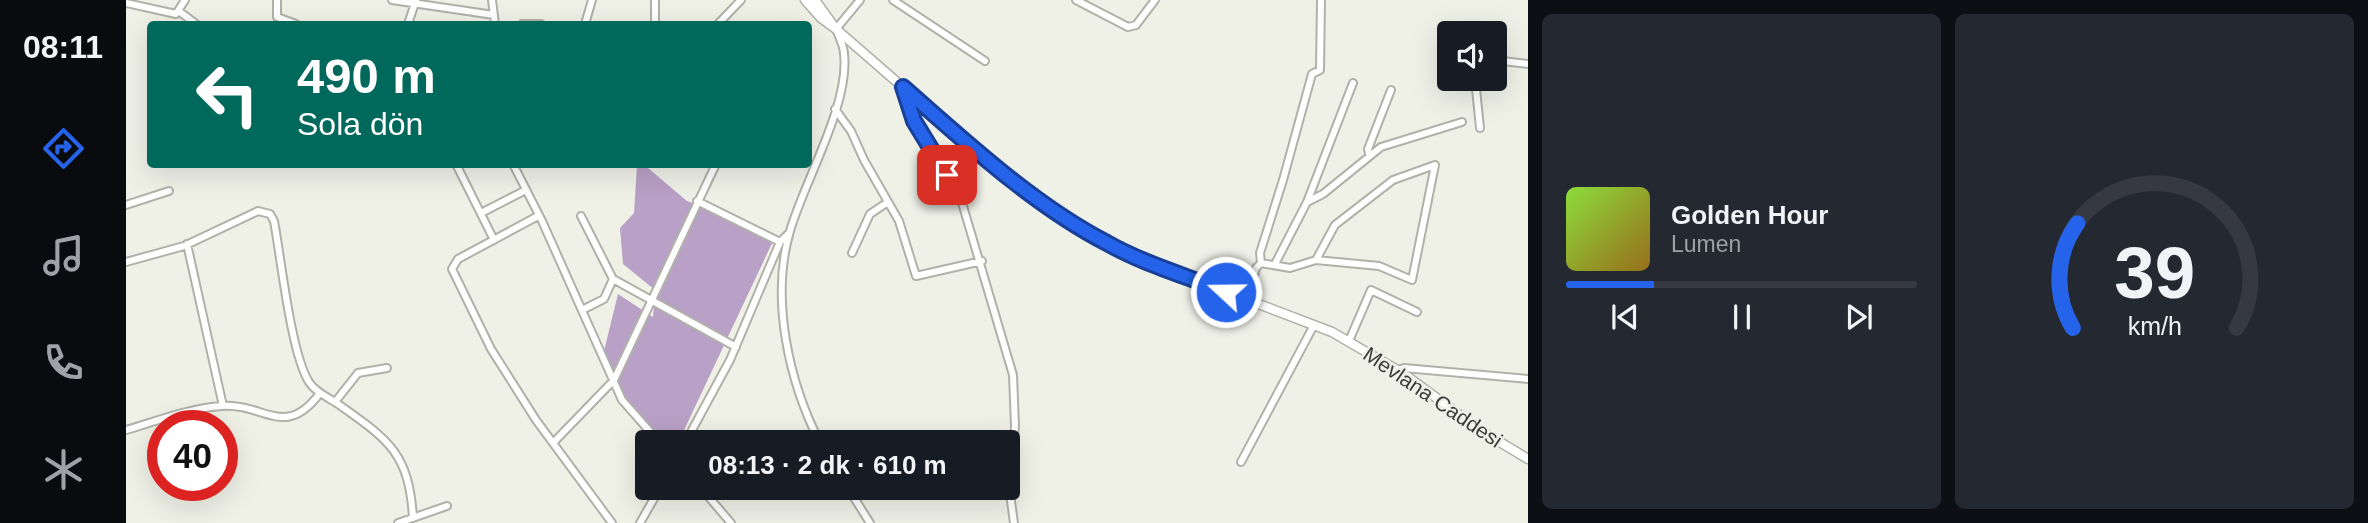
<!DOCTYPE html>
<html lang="tr">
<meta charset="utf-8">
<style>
body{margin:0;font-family:Arial,sans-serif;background:#242831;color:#f1f3f6;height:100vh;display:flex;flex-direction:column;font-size:26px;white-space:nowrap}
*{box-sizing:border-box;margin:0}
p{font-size:23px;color:#9ea1a6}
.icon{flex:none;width:38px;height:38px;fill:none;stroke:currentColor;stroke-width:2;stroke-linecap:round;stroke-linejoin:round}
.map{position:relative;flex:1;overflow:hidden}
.details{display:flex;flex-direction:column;gap:14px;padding:14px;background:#0d0f14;width:840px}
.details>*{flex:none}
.guide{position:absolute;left:21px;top:21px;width:665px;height:147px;border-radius:7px;box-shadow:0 7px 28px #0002;background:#00695c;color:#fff;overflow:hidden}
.tools{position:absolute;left:1311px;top:21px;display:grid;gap:14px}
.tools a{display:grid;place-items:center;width:70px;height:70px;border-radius:7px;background:#171b24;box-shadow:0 7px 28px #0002;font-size:35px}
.speed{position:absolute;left:21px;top:410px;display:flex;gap:14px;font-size:35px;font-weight:700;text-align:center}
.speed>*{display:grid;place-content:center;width:91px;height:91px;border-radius:50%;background:#171b24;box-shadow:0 7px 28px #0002;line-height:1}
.speed .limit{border:10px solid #d22;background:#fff;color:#111}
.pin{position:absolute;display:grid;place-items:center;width:60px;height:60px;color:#fff;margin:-30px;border-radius:14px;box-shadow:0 4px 10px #0006}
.me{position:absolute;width:77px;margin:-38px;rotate:291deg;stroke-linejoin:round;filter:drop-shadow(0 0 5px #0008)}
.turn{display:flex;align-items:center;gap:24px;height:147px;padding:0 35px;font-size:32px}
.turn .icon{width:91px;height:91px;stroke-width:2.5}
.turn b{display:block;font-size:49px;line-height:60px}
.details .widget{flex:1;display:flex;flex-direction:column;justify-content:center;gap:10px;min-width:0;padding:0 24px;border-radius:10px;background:#242831}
.details .dial{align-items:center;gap:0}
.dial svg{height:182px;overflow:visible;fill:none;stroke:#363941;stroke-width:7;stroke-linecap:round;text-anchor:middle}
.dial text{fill:#f1f3f6;stroke:none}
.song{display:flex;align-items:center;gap:21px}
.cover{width:84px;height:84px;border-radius:10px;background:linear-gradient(135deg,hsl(90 70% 55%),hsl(40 70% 35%))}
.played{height:7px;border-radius:4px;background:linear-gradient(90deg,#2563eb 25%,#363941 25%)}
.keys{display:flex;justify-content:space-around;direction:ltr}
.details .tiles{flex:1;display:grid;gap:14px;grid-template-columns:repeat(2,1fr)}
.trip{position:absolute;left:509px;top:430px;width:385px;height:70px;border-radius:7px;background:#171b24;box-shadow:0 7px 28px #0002;font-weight:800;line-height:70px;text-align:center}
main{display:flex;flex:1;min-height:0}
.menu{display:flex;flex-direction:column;width:126px;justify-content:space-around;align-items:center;background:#090b0e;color:#9ea1a6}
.menu .icon{width:49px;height:49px}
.menu .current{color:#2563eb}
.menu b{font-size:32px;color:#f1f3f6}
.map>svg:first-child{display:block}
.forest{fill:#b9a0c6}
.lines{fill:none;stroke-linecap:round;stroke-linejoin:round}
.minor-casing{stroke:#b0b2a9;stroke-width:10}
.tertiary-casing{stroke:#b0b2a9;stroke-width:11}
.minor{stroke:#fff;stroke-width:6}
.tertiary{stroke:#fff;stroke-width:8}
.route-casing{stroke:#184099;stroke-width:18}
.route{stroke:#2563eb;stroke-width:12}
.labels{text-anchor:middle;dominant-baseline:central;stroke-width:5;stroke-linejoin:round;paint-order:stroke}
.street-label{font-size:21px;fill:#3b3c38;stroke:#eff1e7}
</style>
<main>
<nav class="menu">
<b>08:11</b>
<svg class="icon current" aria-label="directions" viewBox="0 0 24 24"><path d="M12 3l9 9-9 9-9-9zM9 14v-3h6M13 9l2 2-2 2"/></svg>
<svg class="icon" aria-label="music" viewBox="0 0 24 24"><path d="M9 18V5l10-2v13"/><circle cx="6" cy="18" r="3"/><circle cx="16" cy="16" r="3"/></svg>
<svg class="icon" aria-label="phone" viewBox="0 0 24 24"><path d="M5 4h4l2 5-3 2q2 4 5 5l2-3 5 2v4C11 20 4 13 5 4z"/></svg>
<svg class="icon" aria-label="climate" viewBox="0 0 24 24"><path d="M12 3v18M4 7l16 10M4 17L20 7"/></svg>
</nav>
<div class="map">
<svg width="1402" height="523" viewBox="0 0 1402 523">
<rect width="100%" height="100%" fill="#eff1e7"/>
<path class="forest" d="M511 165 522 168 561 201 602 216 648 239 552 443H537L501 401 478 351 492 294 527 317 529 290 497 264 494 228 508 213Z"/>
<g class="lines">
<defs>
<path id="minor" d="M151 0V17L170 24
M266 0 368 15
M366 0 369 24
M767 0 859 61
M950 0 1002 27 1010 25 1029 0
M0 3 50 14 59 0
M54 12 70 24
M282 24 290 0
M396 24H415
M459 24 466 0
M529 24V0
M592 24 615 0
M1368 60 1402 64
M1349 79 1354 128
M777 87 788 121 834 196 887 375 889 426 884 494 888 523
M709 109 725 131 738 160 773 221 790 276 856 261
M1243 154 1242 149 1265 90
M330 164 368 240
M387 164 416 221 496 400 534 443
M571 201 654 242
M1181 202 1197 194 1255 147 1336 122
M0 205 43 191
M355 213 398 191
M412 216 332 259 326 269 365 349 410 420 486 523
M455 216 487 279 610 347
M61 244 97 406
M726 253 744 214 762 202
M0 262 58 246 132 211 144 214 148 221C155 258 165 354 183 382 190 393 202 397 212 404 263 440 283 453 287 518
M1135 263 1164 268 1190 260 1253 266 1286 280 1309 165 1267 180 1209 225 1190 260
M1149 264 1181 202 1227 83
M1121 299 1130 268 1135 263 1134 253 1157 180 1186 74 1194 70 1195 0
M456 310 478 299 487 279
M1223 341 1245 290 1291 312
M1272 370 1278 368 1402 379
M209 402 232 373 261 368
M0 430C31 421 64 408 96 406 139 403 159 440 194 393
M427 443 488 380 590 164
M559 443 604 360 654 242 662 234
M694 443C663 382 644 299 664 231 678 182 724 104 718 54 718 46 713 37 710 29L734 0
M1115 462 1188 325
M575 488 605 523
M722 488 744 523
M272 523 321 506
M514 523 534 488"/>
<path id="tertiary" d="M679 0 695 18 710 29
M689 0 710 29 818 123 897 187 965 235 1004 255 1206 332 1278 374 1354 430 1402 459"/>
</defs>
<use href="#minor" class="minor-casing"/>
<use href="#tertiary" class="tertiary-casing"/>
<use href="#minor" class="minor"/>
<use href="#tertiary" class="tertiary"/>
</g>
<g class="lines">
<defs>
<path id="route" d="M821 175 788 121 777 87C840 142 906 204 981 243 1018 264 1061 276 1100 292"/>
</defs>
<use href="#route" class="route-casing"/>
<use href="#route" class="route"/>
</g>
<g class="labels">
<g class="street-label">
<text transform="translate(1307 397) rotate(34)">Mevlana Caddesi</text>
</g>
</g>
</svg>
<div class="tools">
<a><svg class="icon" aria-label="sound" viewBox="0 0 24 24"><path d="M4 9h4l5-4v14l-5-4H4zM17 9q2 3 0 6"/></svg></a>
</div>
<div class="speed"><div class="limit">40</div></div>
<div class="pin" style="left:821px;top:175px;background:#d93025"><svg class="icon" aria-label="arrive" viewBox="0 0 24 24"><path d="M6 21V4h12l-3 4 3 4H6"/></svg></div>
<svg class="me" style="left:1100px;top:292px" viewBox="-20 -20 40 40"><circle r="17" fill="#2563eb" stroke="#fff" stroke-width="3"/><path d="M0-11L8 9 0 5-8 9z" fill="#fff"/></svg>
<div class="trip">08:13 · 2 dk · 610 m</div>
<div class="guide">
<div class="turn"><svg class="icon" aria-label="left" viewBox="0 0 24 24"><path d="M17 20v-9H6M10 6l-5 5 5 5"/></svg><div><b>490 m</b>Sola dön</div></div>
</div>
</div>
<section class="details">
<div class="tiles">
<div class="widget">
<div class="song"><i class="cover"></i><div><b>Golden Hour</b><p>Lumen</p></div></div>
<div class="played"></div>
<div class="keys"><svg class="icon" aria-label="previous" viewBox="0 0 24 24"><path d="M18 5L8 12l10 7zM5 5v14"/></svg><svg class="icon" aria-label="pause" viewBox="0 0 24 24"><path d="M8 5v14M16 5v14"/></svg><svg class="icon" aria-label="next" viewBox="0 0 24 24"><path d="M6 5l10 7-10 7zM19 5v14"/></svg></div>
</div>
<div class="widget dial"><svg viewBox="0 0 100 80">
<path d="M14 69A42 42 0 1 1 86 69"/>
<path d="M14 69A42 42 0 0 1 16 23" stroke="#2563eb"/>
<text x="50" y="56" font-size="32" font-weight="700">39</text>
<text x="50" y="72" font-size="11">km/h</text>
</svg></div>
</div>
</section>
</main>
